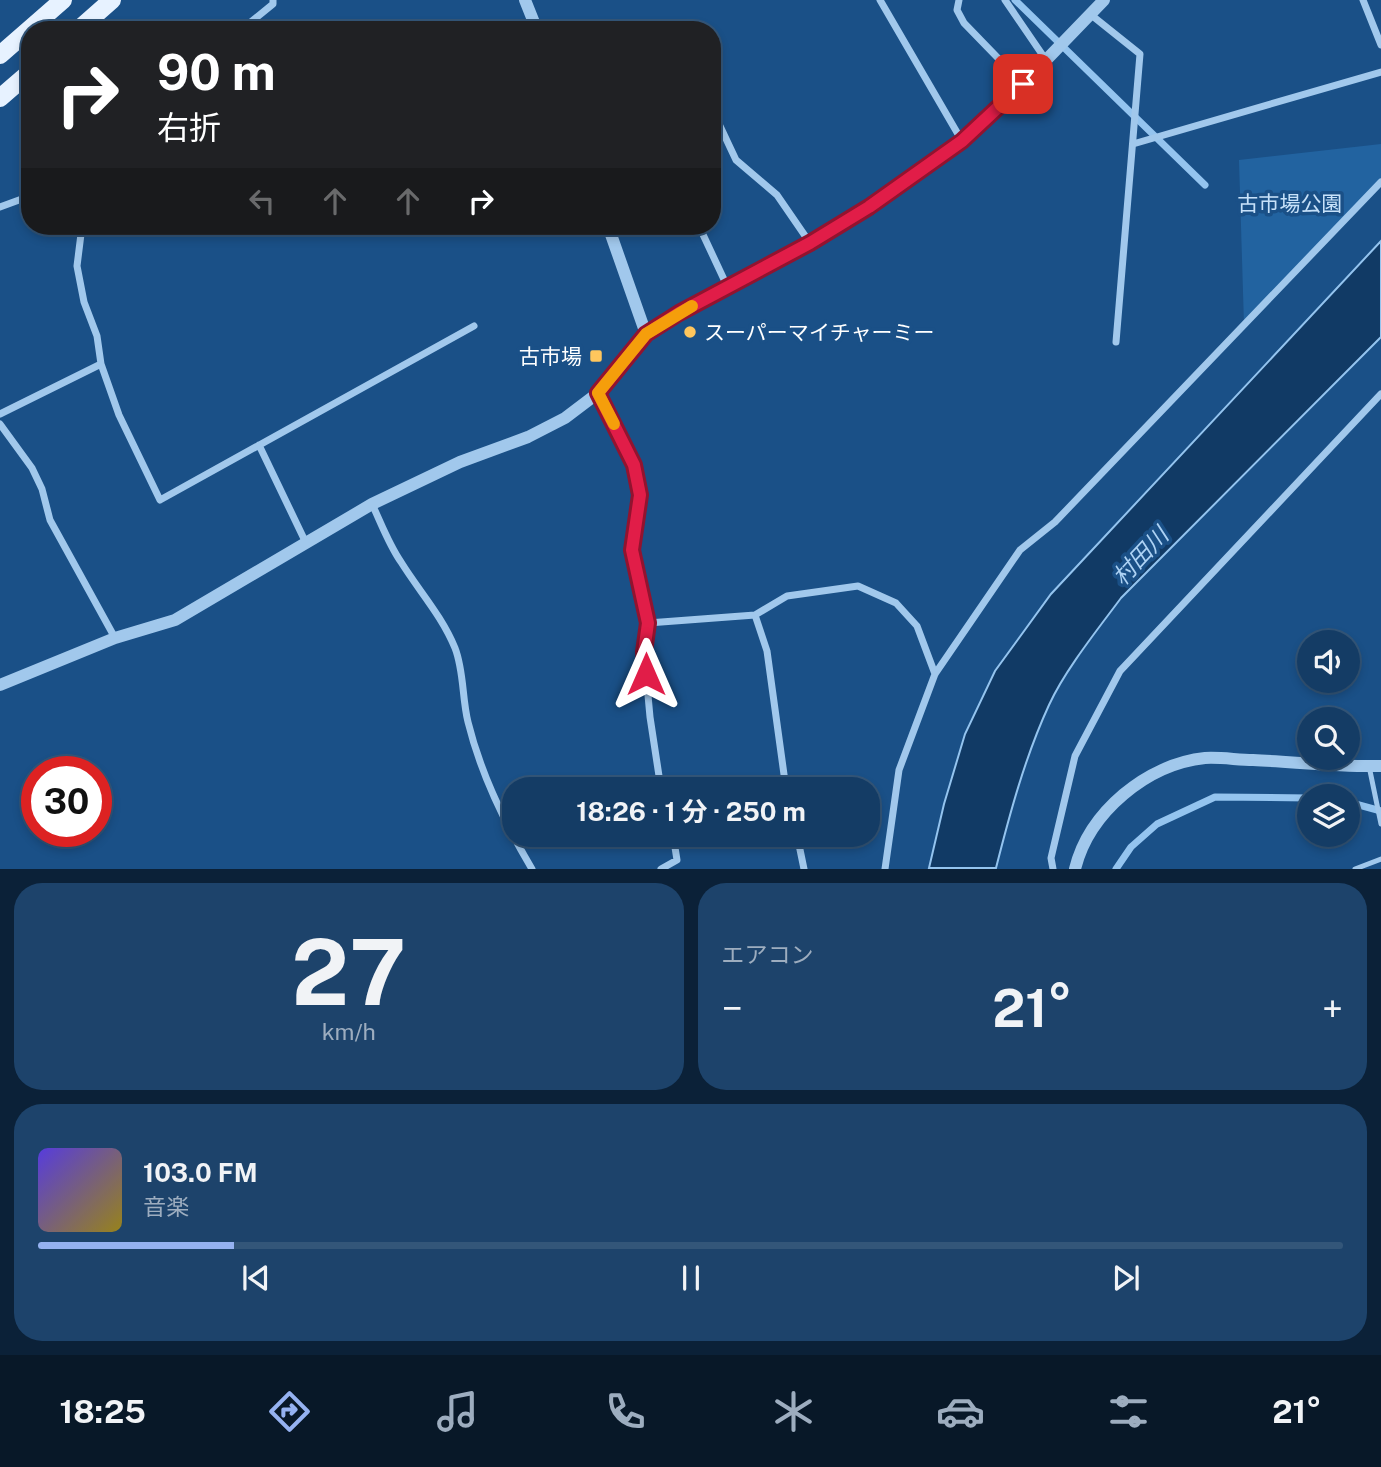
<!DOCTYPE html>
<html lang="ja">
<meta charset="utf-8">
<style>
body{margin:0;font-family:"Public Sans","Noto Sans JP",sans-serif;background:#1d436b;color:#f1f3f6;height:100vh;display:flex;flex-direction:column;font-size:26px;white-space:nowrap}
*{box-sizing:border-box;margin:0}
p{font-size:23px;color:#9dadbf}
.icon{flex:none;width:38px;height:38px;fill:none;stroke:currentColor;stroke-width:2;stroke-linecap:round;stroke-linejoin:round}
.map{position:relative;height:869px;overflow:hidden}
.drawer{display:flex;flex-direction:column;gap:14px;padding:14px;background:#0b2138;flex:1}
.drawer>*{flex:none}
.guide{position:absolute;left:21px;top:21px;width:700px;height:214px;border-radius:28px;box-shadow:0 4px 10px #0003,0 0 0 2px #335679;background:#202124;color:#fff;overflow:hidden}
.controls{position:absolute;left:1297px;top:630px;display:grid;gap:14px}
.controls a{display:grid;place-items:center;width:63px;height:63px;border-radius:50%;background:#143c65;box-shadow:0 4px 10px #0003,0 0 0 2px #335679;font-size:35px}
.speed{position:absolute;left:21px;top:756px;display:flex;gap:14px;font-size:35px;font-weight:700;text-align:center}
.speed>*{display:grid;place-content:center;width:91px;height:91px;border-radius:50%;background:#143c65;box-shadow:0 4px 10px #0003,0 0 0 2px #335679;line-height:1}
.speed .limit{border:10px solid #d22;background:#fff;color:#111}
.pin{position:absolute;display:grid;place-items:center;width:60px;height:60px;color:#fff;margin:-30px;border-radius:14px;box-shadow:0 4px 10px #0006}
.me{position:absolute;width:77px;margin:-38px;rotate:0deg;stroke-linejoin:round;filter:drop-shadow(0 0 5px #0008)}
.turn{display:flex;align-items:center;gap:24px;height:147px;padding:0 21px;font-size:32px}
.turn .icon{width:91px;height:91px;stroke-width:2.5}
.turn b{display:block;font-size:49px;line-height:60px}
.lanes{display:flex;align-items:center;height:66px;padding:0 21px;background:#0003;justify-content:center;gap:35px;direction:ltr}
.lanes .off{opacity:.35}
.big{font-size:52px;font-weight:700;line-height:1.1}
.drawer .tile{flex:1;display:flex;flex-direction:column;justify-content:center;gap:10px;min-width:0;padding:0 24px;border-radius:28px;background:#1d436b}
.drawer .dial{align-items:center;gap:0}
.dial b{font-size:91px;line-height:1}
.song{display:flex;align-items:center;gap:21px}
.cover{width:84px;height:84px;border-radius:10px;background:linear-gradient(135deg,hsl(250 70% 55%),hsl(50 70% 35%))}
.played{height:7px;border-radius:4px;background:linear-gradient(90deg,#95b2f1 15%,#335679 15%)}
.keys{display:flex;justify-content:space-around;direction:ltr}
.heat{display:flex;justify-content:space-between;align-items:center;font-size:38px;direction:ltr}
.drawer .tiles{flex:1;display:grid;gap:14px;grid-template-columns:1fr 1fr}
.tile:last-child{grid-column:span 2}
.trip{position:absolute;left:502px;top:777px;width:378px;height:70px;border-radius:28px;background:#143c65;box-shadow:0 4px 10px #0003,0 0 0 2px #335679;font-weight:700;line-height:70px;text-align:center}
.dock{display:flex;height:112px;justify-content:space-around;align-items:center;background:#081828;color:#9dadbf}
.dock .icon{width:49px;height:49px}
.dock .current{color:#95b2f1}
.dock b{font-size:32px;color:#f1f3f6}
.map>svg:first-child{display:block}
.green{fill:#2263a0}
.water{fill:#113a65;stroke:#94c4ef;stroke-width:2}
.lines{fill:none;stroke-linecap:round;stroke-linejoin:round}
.stream{stroke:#94c4ef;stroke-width:7}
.service{stroke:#a1c8ec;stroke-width:5}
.minor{stroke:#a1c8ec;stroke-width:7}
.tertiary{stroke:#a1c8ec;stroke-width:12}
.primary{stroke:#e7f2ff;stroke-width:18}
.route-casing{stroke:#92132f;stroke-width:18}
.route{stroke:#e11d48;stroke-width:12}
.slow{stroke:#f59e0b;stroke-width:12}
.poi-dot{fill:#ffc65d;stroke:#1a5087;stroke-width:2.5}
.labels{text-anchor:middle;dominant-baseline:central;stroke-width:7;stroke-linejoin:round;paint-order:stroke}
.park-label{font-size:21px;fill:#c7e1f9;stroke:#1a5087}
.poi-label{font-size:21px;fill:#fff;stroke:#1a5087;text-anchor:start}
.water-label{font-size:23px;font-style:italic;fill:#add2f4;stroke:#1a5087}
</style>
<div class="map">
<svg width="1381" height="869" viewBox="0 0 1381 869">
<rect width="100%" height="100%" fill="#1a5087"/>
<path class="green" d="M1381 144V183L1244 324 1239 160Z"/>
<path class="water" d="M1381 241V337L1121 598C1098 629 1065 670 1049 705 1025 757 1010 813 996 868H929L944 804 965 734 995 671 1051 594Z"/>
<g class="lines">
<path class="stream" d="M1015 0 1205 185
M1348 802 1381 811
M1116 869 1131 847 1157 824 1215 797 1309 798"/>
<path class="service" d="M1369 766 1381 824
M1355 869 1381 859"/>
<path class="minor" d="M880 0 962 141
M959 0 957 10 964 23 1023 84
M1005 0 1046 60
M1363 0 1381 45
M1090 14 1140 54 1116 342
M241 30 273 4V0
M712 109 736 160 777 195 810 243
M1133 144 1381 72
M0 207 30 196
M82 226 77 266 84 302 97 336 101 364 119 415 160 500 474 326
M196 226H197
M699 226 728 288
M598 393 634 465 640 495 632 550 648 623 644 652 650 717 661 789
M0 414 101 364
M0 424 32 468 42 489 50 520 115 638
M259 445 306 543
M372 504C381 523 389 545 401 562 419 591 442 616 455 648 464 671 462 698 468 722 481 775 504 822 532 869
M755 615 767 651 786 789
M648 623 755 615 787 596 858 586 896 603 917 626 935 674
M797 835 804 869
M661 869 677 860 673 835
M885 869 899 770 935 674 1020 550 1055 522 1381 182
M1053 869 1051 858 1075 756 1120 671 1381 394"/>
<path class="tertiary" d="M525 0 537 30
M608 226 646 334
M0 685 115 638 175 620 372 504 460 462 528 437 565 418 598 393 646 334 679 313 810 243 869 207 962 141 1023 84 1104 0
M1075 869C1089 812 1147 764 1205 758 1221 757 1238 760 1253 760 1296 762 1339 767 1381 766"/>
<path class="primary" d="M78 30 112 0
M0 55 63 0
M0 98 30 72"/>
</g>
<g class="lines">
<defs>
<path id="route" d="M646 674 644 652 648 623 632 550 640 495 634 465 598 393 646 334 679 313 810 243 869 207 962 141 1023 84"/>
</defs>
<use href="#route" class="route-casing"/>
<use href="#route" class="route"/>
<path class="slow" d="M614 424 598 393 646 334 692 306"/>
</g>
<g class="poi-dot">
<circle cx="690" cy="332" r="7"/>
<rect x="589" y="349" width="14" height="14" rx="3.5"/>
</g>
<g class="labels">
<g class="park-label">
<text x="1290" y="203">古市場公園</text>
</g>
<g class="poi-label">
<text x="704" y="332">スーパーマイチャーミー</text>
<text x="582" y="356" text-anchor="end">古市場</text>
</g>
<g class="water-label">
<text transform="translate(1140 556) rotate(-47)">村田川</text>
</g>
</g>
</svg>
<div class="controls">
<a><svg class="icon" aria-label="sound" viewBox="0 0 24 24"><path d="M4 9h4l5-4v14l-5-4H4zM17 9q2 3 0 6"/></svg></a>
<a><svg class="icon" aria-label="search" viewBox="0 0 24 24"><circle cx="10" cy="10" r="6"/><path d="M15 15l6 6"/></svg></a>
<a><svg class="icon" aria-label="layers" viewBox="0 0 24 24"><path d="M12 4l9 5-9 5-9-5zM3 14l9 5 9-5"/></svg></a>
</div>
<div class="speed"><div class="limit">30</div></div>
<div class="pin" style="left:1023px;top:84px;background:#d93025"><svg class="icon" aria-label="arrive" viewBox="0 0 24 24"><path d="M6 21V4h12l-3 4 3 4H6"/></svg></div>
<svg class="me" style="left:646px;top:674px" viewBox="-20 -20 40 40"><path d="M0-17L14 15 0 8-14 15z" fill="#e11d48" stroke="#fff" stroke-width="4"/></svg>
<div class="trip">18:26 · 1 分 · 250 m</div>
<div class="guide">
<div class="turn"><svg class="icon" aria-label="right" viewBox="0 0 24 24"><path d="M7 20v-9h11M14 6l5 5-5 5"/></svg><div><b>90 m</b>右折</div></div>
<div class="lanes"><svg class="icon off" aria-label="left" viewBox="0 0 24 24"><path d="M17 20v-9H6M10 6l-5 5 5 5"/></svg><svg class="icon off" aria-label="ahead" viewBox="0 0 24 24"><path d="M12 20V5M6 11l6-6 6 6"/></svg><svg class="icon off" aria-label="ahead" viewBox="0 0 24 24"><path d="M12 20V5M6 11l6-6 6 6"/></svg><svg class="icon" aria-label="right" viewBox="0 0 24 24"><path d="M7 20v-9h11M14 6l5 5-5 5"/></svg></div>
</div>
</div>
<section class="drawer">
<div class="tiles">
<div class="tile dial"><b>27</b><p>km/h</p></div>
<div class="tile"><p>エアコン</p>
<div class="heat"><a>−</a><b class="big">21°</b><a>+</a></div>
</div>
<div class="tile">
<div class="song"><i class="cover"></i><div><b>103.0 FM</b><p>音楽</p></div></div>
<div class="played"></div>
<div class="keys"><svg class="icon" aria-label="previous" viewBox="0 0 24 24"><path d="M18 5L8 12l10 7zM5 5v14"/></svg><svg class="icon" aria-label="pause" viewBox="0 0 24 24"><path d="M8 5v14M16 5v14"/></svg><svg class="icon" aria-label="next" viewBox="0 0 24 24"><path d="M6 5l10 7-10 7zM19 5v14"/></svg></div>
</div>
</div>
</section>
<nav class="dock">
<b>18:25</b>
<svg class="icon current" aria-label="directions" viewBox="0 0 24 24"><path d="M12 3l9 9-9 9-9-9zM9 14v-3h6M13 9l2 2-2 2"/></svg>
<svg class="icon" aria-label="music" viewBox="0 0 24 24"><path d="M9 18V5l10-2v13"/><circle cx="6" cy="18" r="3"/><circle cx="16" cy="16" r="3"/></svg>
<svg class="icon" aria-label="phone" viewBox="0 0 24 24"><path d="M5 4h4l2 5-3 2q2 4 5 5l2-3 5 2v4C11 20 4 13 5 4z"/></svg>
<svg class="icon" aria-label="climate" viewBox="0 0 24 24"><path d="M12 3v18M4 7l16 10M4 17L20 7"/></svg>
<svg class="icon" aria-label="car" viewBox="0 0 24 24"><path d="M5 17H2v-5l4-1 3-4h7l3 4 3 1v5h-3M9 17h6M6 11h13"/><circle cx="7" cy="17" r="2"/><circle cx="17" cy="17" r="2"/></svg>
<svg class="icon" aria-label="filters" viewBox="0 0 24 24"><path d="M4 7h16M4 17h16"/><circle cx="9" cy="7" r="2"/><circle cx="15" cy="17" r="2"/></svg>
<b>21°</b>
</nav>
